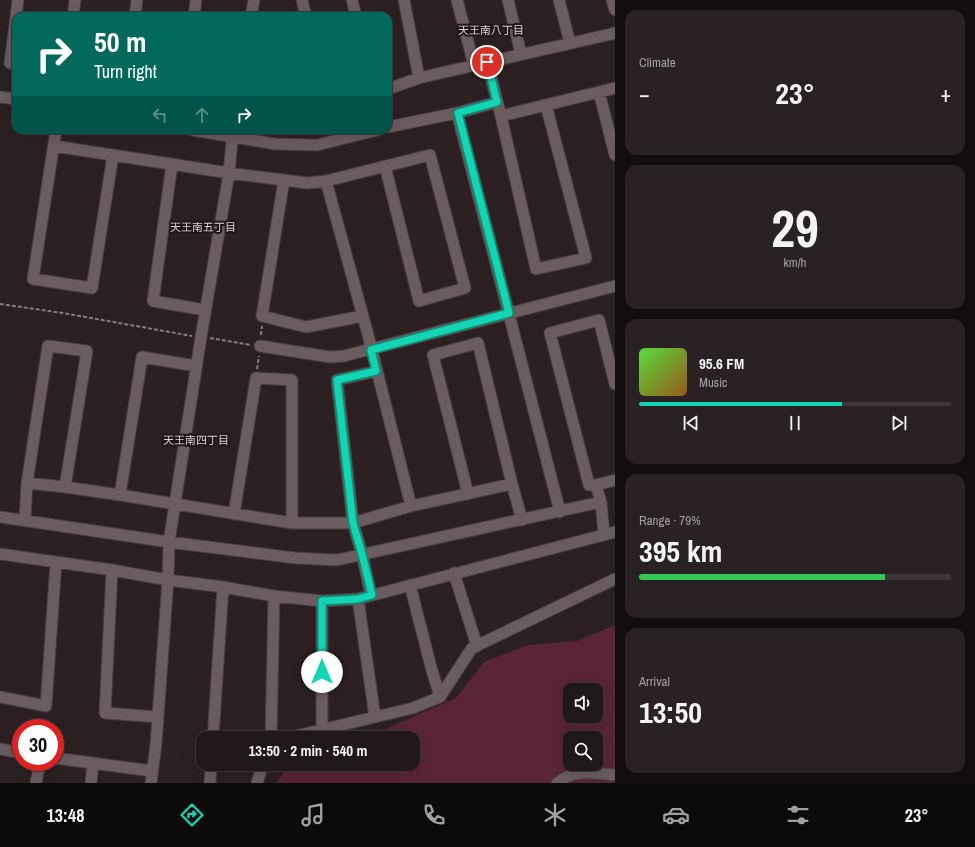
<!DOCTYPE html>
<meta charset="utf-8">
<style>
body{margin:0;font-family:"Archivo Narrow","Noto Sans JP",sans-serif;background:#292123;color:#f1f3f6;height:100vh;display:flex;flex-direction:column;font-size:15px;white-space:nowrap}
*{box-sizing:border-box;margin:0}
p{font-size:13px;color:#a2a0a2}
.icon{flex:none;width:22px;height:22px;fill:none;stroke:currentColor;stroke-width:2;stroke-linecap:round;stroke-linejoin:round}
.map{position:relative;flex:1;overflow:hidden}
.panel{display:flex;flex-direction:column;gap:10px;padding:10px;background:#120d0e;width:360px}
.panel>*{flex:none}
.guide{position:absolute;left:12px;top:12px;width:380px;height:122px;border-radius:12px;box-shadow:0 4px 16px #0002,0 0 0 1px #3e3739;background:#00695c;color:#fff;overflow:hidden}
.fabs{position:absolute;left:563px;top:683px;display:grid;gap:8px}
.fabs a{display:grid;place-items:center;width:40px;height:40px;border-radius:8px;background:#21181a;box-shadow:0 4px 16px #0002,0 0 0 1px #3e3739;font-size:20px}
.speed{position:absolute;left:12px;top:719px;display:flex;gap:8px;font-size:20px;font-weight:700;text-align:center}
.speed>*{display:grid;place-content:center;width:52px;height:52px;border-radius:50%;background:#21181a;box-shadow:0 4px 16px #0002,0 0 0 1px #3e3739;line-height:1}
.speed .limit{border:6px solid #d22;background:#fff;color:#111}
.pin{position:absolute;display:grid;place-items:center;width:34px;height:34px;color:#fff;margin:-17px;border:2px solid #fff;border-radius:50%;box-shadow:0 1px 4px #0007}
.me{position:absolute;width:44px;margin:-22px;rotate:0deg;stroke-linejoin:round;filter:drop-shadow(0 0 3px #0008)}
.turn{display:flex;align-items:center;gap:14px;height:84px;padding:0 16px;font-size:18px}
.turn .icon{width:52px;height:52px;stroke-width:2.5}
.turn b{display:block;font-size:28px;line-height:34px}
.lanes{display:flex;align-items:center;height:38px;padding:0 16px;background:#0003;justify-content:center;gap:20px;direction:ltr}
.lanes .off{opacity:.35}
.big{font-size:30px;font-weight:800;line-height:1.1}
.panel .card{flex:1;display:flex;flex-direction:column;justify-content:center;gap:6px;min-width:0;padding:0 14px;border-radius:12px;background:#292123}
.panel .dial{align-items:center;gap:0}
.dial b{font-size:52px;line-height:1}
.song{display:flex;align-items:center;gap:12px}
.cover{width:48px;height:48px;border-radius:6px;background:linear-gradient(135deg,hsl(110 70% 55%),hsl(30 70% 35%))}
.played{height:4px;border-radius:2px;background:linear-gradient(90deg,#13d5b3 65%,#3e3739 65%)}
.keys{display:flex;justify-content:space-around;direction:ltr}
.heat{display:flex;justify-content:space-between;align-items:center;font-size:22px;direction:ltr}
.charge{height:6px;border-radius:3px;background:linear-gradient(90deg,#34c759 79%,#3e3739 0)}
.trip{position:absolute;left:196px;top:731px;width:224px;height:40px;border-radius:12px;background:#21181a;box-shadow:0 4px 16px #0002,0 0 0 1px #3e3739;font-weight:800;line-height:40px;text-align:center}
.menu{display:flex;height:64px;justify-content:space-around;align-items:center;background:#0d0a0a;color:#a2a0a2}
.menu .icon{width:28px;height:28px}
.menu .current{color:#13d5b3}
.menu b{font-size:18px;color:#f1f3f6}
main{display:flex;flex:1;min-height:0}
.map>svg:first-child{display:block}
.green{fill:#5a2536;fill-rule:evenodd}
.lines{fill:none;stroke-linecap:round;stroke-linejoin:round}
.minor-casing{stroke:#473d40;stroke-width:13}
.path{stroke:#877c7e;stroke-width:2;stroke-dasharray:4 2;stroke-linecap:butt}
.minor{stroke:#6a5c5f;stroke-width:11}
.route-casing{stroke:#0c8a74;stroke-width:10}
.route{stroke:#13d5b3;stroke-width:7}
.labels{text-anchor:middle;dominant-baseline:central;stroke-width:4;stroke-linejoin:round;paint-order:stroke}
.neighbourhood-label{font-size:11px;fill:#dad1d3;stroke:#221619}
</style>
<main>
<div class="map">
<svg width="615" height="783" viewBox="0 0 615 783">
<rect width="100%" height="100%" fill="#2c2022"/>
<path class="green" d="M615 625V783H276L291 764H413V738H354L381 731 456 698 484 662 528 645 577 641ZM570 690H596V716H570ZM570 738H596V764H570Z"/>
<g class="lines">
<defs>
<path id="minor" d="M302 0 306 16
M352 0 356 16
M404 0 419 78
M457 0 474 65
M508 0 521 54
M559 0 570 43
M612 0 615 10
M16 16 18 0
M73 16 75 0
M135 16 137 0
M194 16 196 0
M251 16 254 0
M16 17 10 63 16 64
M487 62 501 116 536 269 586 258 546 105
M388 89 419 78 615 33
M599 92 615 155
M0 97 16 99
M457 113 560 512
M501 116 615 88
M388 127 457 113 497 102
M56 130 33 279 92 288 113 155
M192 130 275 144 317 145 378 130
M54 146 229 173 307 183 326 181 430 155 465 288 419 301 385 166
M172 164 153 301 205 310
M284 180 262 316 306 327 363 316
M326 181 367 331 411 506
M260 346 330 357 344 356 615 286
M27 483 65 487 120 495 292 523H353L411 506 512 484
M596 485H589L550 333 599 320 615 384
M468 494 433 355 478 343 512 484 522 520
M120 495 142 357 196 366
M234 514 256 378 292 380V523
M0 517 169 542 295 558 337 560 601 502
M25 520 27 483 48 346 87 351 65 487
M604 534 601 502 596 485 615 480
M0 554 112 570 168 580 223 587 274 596 322 601 358 599 615 532
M112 570 105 713 158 717
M454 573 477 646
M410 585 431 667 440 697
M371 595 362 554 353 523 337 380 377 371
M358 599 375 717
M322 601V730
M0 697 46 706 56 562
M213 738 223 587
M271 738 274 596
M287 738 413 708 440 697 472 648 615 579
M0 749 21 753
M55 758 152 771
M36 783 40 762
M91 783 93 763
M151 783 156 744 168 580 169 542 201 337 229 173 233 130
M210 783 211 764
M257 783 263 764
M557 783C576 768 593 773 615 775"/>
</defs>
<use href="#minor" class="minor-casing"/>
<path class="path" d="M0 304 63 313 192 336
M261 335 262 326
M210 338 251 345
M257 369 259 356"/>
<use href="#minor" class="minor"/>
</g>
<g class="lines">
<defs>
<path id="route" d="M322 672V601L358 599 372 595 362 554 353 523 337 380 376 371 371 350 509 313 458 113 497 102 487 62"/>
</defs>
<use href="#route" class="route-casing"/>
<use href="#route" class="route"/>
</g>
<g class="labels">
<g class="neighbourhood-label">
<text x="491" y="30">天王南八丁目</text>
<text x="203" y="227">天王南五丁目</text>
<text x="196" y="440">天王南四丁目</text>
</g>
</g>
</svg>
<div class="fabs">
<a><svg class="icon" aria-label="sound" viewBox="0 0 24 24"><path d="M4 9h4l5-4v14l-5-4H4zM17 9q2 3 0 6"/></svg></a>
<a><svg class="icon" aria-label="search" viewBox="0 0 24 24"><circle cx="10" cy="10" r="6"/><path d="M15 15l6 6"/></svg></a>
</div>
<div class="speed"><div class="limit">30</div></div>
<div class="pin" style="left:487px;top:62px;background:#d93025"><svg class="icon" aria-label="arrive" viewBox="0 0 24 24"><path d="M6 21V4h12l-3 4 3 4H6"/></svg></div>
<svg class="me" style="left:322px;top:672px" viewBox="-20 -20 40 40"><circle r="19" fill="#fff"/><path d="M0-13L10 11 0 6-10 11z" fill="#13d5b3"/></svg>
<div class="trip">13:50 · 2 min · 540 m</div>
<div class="guide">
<div class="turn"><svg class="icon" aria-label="right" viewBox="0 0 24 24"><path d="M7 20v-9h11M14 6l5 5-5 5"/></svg><div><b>50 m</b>Turn right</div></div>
<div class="lanes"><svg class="icon off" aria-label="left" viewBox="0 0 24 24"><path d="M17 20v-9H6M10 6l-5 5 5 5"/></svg><svg class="icon off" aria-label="ahead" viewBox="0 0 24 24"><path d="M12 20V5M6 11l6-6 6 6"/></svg><svg class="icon" aria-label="right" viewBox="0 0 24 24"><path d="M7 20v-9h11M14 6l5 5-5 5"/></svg></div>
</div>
</div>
<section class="panel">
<div class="card"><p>Climate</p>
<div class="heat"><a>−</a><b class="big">23°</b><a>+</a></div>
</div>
<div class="card dial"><b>29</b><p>km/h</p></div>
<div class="card">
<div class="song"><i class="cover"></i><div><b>95.6 FM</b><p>Music</p></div></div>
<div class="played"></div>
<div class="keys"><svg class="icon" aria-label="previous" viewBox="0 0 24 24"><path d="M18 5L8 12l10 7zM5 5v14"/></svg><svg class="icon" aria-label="pause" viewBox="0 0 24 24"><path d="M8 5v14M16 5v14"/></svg><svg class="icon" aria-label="next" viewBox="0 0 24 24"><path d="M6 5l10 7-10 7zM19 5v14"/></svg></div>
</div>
<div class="card"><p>Range · 79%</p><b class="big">395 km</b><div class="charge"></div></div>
<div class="card"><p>Arrival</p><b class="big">13:50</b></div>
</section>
</main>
<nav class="menu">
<b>13:48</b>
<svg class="icon current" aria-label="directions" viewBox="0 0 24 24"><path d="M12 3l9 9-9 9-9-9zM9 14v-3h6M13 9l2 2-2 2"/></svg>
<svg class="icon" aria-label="music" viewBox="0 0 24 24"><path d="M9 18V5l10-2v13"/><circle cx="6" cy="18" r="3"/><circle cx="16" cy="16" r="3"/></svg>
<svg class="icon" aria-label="phone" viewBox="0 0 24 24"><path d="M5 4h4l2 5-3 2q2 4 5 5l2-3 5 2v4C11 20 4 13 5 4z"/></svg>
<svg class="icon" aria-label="climate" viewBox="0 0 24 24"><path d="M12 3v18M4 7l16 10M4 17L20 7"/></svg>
<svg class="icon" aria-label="car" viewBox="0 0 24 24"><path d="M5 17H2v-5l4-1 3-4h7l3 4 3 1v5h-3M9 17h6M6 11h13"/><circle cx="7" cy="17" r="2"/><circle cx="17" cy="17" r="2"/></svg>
<svg class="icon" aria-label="filters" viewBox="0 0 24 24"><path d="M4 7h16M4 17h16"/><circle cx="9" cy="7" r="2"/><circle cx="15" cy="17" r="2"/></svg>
<b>23°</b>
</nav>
